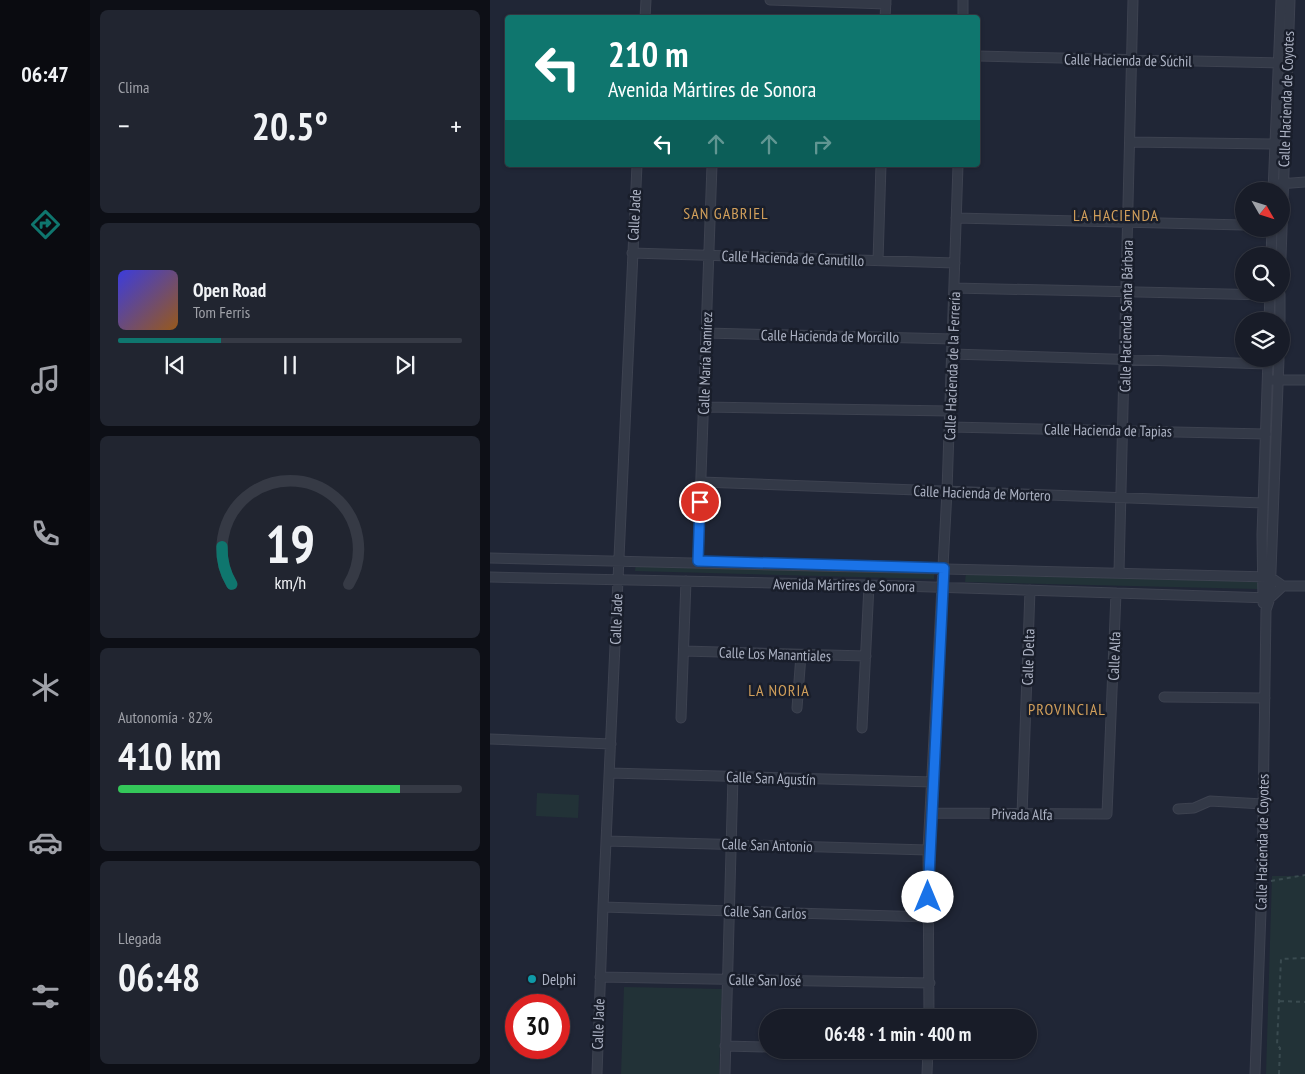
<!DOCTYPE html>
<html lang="es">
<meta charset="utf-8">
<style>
body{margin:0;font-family:"PT Sans Narrow",sans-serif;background:#212530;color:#f1f3f6;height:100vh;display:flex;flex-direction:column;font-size:19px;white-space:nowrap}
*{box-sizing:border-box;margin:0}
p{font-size:16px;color:#9fa1a8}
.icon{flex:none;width:28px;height:28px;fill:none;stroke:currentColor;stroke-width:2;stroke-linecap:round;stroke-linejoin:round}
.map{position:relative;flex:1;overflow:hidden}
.details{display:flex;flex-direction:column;gap:10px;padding:10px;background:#0d0f16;width:400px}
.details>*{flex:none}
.top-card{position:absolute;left:15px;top:15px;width:475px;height:152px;border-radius:5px;box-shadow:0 1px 4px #0004,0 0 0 1px #363a45;background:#0f766e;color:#fff;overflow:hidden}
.needle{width:32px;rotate:129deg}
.controls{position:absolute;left:745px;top:182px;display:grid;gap:10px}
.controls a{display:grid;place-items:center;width:55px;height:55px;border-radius:50%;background:#181c28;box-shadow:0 1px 4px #0004,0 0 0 1px #363a45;font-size:25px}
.speed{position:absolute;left:15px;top:994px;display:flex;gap:10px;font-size:25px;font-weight:700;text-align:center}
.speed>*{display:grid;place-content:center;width:65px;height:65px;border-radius:50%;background:#181c28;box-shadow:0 1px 4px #0004,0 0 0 1px #363a45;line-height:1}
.speed .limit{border:8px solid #d22;background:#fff;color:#111}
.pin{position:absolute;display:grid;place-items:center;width:42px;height:42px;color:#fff;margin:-21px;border:2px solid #fff;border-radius:50%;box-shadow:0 1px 5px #0007}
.me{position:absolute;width:55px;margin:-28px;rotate:0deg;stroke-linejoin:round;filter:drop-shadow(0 0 4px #0008)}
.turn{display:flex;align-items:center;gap:18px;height:105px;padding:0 20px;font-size:22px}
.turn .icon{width:65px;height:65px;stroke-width:2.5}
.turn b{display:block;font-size:35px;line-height:42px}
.lanes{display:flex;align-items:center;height:48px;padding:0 20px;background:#0003;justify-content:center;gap:25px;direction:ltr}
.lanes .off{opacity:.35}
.big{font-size:38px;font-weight:700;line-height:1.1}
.details .card{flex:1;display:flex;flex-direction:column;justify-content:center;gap:8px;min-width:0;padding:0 18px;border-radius:8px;background:#212530}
.details .dial{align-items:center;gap:0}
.dial svg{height:130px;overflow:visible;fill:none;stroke:#363a45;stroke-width:7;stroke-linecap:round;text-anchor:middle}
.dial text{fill:#f1f3f6;stroke:none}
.song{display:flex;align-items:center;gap:15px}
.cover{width:60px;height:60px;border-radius:8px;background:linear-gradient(135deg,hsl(240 70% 55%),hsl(30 70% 35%))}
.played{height:5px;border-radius:2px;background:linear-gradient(90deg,#0f766e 30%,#363a45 30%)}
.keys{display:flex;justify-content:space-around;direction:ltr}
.heat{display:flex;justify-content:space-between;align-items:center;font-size:28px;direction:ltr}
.charge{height:8px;border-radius:4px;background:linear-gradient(90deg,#34c759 82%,#363a45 0)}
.trip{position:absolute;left:269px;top:1009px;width:278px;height:50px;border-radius:25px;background:#181c28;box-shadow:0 1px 4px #0004,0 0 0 1px #363a45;font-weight:700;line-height:50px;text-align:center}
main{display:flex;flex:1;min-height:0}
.tabs{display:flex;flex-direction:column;width:90px;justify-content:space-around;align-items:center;background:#0a0b10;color:#9fa1a8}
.tabs .icon{width:35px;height:35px}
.tabs .selected{color:#0f766e}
.tabs b{font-size:22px;color:#f1f3f6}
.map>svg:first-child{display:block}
.green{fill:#223237}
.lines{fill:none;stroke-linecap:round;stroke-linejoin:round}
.street-casing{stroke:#3d4250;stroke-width:11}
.path{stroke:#3a4b50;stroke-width:2;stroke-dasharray:4 4;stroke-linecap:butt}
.street{stroke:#333947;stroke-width:9}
.route-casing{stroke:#114b97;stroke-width:12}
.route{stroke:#1a73e8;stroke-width:9}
.culture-dot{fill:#0f9aa8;stroke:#191e2b;stroke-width:2}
.labels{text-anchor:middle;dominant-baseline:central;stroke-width:5;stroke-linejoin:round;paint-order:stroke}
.street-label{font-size:15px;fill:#adb3c4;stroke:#191e2b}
.poi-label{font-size:15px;fill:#adb3c4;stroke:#191e2b;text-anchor:start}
.neighbourhood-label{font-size:16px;letter-spacing:1px;fill:#d19f5b;stroke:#191e2b}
</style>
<main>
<nav class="tabs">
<b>06:47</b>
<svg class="icon selected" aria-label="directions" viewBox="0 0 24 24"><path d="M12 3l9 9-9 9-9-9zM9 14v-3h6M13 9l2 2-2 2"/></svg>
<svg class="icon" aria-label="music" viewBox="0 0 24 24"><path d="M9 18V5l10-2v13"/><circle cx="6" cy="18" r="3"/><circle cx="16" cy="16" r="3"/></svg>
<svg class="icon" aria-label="phone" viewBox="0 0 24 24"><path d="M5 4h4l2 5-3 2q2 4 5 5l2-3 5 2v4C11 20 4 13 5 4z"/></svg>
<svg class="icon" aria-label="climate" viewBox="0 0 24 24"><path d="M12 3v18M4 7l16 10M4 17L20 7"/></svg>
<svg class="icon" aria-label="car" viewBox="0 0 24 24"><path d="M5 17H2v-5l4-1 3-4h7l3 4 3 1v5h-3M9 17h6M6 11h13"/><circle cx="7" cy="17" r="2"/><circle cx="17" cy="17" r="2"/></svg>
<svg class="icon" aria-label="filters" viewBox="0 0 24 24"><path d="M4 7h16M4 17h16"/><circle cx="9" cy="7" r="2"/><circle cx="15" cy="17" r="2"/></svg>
</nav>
<section class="details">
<div class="card"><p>Clima</p>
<div class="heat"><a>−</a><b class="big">20.5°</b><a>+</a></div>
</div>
<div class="card">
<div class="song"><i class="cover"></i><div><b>Open Road</b><p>Tom Ferris</p></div></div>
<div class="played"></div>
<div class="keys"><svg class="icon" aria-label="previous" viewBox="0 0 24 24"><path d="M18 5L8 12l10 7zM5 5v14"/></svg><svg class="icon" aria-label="pause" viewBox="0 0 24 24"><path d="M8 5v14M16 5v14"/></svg><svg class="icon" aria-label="next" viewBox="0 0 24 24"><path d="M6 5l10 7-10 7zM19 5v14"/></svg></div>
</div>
<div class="card dial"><svg viewBox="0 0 100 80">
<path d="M14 69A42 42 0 1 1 86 69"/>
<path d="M14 69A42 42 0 0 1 8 46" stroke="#0f766e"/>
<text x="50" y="56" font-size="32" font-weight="700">19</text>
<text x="50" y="72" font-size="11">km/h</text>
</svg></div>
<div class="card"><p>Autonomía · 82%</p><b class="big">410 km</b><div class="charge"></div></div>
<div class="card"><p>Llegada</p><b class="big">06:48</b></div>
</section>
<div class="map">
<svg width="815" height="1074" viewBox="0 0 815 1074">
<rect width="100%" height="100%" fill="#202636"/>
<path class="green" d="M146 562 444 569V579L145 571Z
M476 572 768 580V589L475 582Z
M47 793 89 795 88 818 46 816Z
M782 876H815V1074H776Z
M134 987 232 989 229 1074H131Z"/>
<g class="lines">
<defs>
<path id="street" d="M280 0 396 4
M155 18 156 0
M395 18 396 0
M473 18V0
M488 56 788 63
M640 142 785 144
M789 184 815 182
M783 191 791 0
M466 218 754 225
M142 253 465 263
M781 256 782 229
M791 258 800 0
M388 261 391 165
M464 288 780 295
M779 321 780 294
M790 321V294
M216 333 463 339
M462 354 778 364
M783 380H815
M214 407 460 411
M460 427 776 434
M211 482 773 503
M0 558 780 577 793 586H815
M208 561 222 165
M629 572 643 0
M0 577 379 585 780 598 793 586
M773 603 772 535 778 359
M194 651 376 656
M674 697 775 698
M307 708 311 655
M191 718 196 581
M372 728 379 585
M0 739 121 744
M120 773 443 782
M688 809 704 808 720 801 773 804
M441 813 617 814 626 593
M532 815 540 590
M117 841 438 850
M113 907 438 917
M110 977 440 983
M439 1018 438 850 457 491 468 165
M235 1046 278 1047
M107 1074 113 907 147 165
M235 1074 243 776
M437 1074 438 1050
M765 1074 772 884 776 610 780 598 789 359"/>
</defs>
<use href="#street" class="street-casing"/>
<path class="path" d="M781 881 815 875
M790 1001 815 1002
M789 1074 790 1048 787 1045 791 959 815 958"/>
<use href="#street" class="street"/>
</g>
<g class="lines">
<defs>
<path id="route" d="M210 502 208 561 454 568 438 897"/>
</defs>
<use href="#route" class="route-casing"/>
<use href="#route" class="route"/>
</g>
<circle class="culture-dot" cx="42" cy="979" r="5"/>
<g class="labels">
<g class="street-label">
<text transform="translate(638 60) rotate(1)">Calle Hacienda de Súchil</text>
<text transform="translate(796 99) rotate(-88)">Calle Hacienda de Coyotes</text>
<text transform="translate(144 215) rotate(-87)">Calle Jade</text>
<text transform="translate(303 258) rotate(2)">Calle Hacienda de Canutillo</text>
<text transform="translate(636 316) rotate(-89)">Calle Hacienda Santa Bárbara</text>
<text transform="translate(340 336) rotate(1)">Calle Hacienda de Morcillo</text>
<text transform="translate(215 363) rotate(-88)">Calle María Ramírez</text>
<text transform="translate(462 366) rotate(-88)">Calle Hacienda de la Ferrería</text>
<text transform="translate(618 430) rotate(1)">Calle Hacienda de Tapias</text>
<text transform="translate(492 493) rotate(2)">Calle Hacienda de Mortero</text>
<text transform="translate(354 585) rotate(1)">Avenida Mártires de Sonora</text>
<text transform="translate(126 619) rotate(-88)">Calle Jade</text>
<text transform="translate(285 654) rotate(2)">Calle Los Manantiales</text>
<text transform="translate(624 656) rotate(-88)">Calle Alfa</text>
<text transform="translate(538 657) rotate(-88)">Calle Delta</text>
<text transform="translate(281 778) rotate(2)">Calle San Agustín</text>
<text transform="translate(532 814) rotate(1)">Privada Alfa</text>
<text transform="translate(772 842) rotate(-89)">Calle Hacienda de Coyotes</text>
<text transform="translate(277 845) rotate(2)">Calle San Antonio</text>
<text transform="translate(275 912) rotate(2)">Calle San Carlos</text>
<text transform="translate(275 980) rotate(1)">Calle San José</text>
<text transform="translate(108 1024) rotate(-88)">Calle Jade</text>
</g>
<g class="poi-label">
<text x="52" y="979">Delphi</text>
</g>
<g class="neighbourhood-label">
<text x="236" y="213">SAN GABRIEL</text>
<text x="626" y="215">LA HACIENDA</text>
<text x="289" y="690">LA NORIA</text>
<text x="577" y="709">PROVINCIAL</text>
</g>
</g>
</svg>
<div class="controls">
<a><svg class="needle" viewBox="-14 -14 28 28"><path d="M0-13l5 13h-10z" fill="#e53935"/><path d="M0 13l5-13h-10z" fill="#9fa1a8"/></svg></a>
<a><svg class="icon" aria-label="search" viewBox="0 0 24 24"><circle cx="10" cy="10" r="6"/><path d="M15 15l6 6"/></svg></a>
<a><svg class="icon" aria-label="layers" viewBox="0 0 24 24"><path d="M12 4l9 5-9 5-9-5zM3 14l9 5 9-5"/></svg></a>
</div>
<div class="speed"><div class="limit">30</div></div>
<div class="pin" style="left:210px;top:502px;background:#d93025"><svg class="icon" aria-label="arrive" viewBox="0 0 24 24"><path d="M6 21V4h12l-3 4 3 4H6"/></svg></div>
<svg class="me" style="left:438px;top:897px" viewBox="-20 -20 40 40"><circle r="19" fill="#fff"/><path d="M0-13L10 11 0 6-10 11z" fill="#1a73e8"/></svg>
<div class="trip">06:48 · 1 min · 400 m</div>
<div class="top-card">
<div class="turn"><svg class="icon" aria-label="left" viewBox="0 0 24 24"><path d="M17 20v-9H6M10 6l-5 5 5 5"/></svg><div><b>210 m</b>Avenida Mártires de Sonora</div></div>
<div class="lanes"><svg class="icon" aria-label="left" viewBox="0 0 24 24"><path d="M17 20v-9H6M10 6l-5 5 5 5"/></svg><svg class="icon off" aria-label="ahead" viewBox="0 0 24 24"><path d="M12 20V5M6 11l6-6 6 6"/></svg><svg class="icon off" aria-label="ahead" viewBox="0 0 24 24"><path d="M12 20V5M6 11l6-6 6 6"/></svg><svg class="icon off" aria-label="right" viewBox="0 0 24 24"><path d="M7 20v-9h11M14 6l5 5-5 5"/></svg></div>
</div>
</div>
</main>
